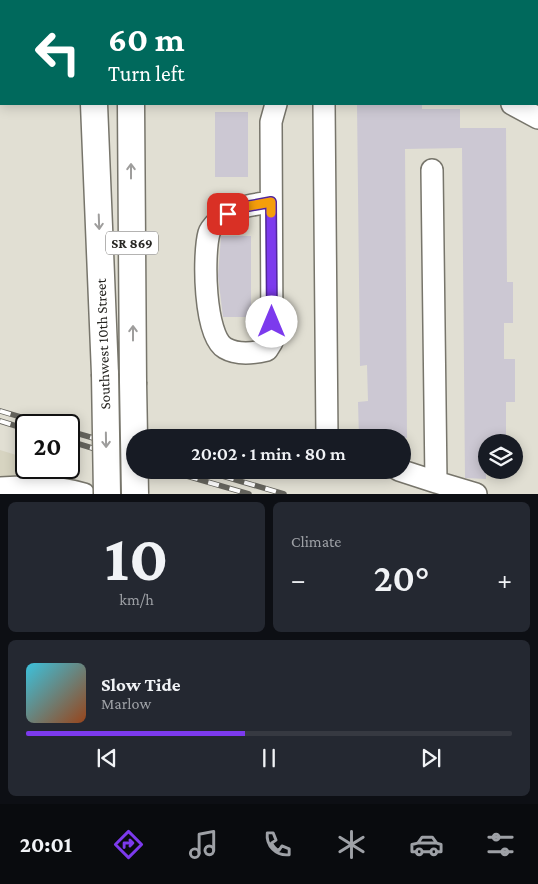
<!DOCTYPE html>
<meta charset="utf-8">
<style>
body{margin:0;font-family:"Crimson Pro",serif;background:#242831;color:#f1f3f6;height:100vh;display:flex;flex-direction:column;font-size:19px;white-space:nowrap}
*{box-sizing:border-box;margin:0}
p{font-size:16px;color:#9ea1a6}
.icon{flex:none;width:28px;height:28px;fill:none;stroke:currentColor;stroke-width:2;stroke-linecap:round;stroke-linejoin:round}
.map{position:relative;height:494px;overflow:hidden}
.details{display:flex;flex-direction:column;gap:8px;padding:8px;background:#0d0f14;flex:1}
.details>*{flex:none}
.hud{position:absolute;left:0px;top:0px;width:539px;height:105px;box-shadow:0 2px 12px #0003;background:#00695c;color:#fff;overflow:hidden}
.controls{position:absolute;left:478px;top:434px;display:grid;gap:10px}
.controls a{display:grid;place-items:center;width:45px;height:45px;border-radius:50%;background:#171b24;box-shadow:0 2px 12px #0003;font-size:25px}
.speed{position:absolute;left:15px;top:414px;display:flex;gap:10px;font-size:25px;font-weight:700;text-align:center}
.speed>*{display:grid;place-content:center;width:65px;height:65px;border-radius:50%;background:#171b24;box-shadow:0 2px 12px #0003;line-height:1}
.speed .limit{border:2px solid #111;border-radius:8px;background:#fff;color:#111}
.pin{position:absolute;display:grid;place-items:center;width:42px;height:42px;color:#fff;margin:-21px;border-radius:10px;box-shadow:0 2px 8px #0006}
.me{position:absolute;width:55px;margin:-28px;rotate:0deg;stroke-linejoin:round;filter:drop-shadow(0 0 4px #0008)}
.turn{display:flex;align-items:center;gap:18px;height:105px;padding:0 25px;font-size:22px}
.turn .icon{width:65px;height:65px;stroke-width:2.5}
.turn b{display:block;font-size:35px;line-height:42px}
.big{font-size:38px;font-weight:600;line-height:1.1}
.details .widget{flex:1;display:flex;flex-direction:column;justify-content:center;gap:8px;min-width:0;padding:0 18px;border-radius:8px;background:#242831}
.details .dial{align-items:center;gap:0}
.dial b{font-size:65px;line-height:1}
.song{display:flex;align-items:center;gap:15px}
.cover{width:60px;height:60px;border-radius:8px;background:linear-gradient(135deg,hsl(190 70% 55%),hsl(20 70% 35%))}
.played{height:5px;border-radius:2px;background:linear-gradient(90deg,#7c3aed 45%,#363941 45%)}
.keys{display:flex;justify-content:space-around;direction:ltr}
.heat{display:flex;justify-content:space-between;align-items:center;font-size:28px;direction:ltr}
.details .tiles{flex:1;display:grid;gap:8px;grid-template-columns:1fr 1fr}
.widget:last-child{grid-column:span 2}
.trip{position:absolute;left:126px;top:429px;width:285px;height:50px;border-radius:25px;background:#171b24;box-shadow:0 2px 12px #0003;font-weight:600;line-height:50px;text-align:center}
.tab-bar{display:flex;height:80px;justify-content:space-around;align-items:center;background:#090b0e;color:#9ea1a6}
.tab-bar .icon{width:35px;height:35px}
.tab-bar .current{color:#7c3aed}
.tab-bar b{font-size:22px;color:#f1f3f6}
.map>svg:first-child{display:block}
.built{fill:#d7d4c1}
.building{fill:#ccc8d3}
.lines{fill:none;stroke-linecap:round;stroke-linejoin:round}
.minor-casing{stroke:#77756b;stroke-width:24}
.major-casing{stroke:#77756b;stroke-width:29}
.minor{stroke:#fff;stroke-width:21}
.major{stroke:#fff;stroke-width:26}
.rail-casing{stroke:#65645d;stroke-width:5.5}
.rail{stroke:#fff;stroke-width:4;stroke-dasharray:11;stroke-linecap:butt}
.major-bridge-casing{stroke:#77756b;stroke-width:29;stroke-linecap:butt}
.major-bridge{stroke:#fff;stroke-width:26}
.oneway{stroke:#9e9d9c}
.route-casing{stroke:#51269a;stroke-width:12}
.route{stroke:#7c3aed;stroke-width:9}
.slow{stroke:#f59e0b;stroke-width:9}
.labels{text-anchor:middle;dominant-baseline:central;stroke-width:5;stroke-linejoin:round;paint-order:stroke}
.shield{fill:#fff;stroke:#686764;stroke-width:1}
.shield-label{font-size:14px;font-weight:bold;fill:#272622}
.street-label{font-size:15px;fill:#272622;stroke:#fff}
</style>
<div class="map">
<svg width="538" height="494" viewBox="0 0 538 494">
<rect width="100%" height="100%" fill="#e1dfd3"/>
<path class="built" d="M0 450 26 458 29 494H0Z"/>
<path class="building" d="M357 104H422V109H460V128H506L507 282H513V323H504V359H515V402H506V442H486V479L465 478 462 148 405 149 407 438H359L358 402 368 401 367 365 360 366Z
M215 112H248V177H215Z
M221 236H251V317H223L218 276Z"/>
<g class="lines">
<defs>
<path id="minor" d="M206 0 208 1
M320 0 323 1
M431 0 433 1
M502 0 504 1
M338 1 339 0
M324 104 327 438
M512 104 538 118
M432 170 436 482 476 494
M271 202C253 205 232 206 218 221 215 224 210 229 209 233 203 255 204 336 225 348 237 355 255 353 267 350L272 342 271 122 276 104
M399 470 436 482
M0 488C29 486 56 486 84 494"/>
<path id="major" d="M91 0V1
M130 0V1
M94 104 105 374
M131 104 133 382"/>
</defs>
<use href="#minor" class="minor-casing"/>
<use href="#major" class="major-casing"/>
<use href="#minor" class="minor"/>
<use href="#major" class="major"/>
<defs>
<path id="rail" d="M0 411 48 425
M0 421 26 429
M69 431 135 450
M69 441 135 461
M166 470 249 494
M202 470 284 494"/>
</defs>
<use href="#rail" class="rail-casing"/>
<use href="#rail" class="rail"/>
<defs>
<path id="major-bridge" d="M105 374 107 494
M133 382 135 494"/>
</defs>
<use href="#major-bridge" class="major-bridge-casing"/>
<use href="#major-bridge" class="major-bridge"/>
</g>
<defs><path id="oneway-shaft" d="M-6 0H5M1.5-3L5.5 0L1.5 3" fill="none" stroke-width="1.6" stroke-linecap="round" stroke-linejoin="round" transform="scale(1.25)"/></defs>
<g class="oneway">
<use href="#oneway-shaft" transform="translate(131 171) rotate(-90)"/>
<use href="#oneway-shaft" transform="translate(99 222) rotate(88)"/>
<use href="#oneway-shaft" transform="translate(133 333) rotate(-90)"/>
<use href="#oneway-shaft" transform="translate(106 440) rotate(89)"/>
</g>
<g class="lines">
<defs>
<path id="route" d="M228 214 238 208 271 202 272 322"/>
</defs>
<use href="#route" class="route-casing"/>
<use href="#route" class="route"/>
<path class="slow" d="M249 206 271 202V213"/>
</g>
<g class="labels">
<rect class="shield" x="106" y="231.5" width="52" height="23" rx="4"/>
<g class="shield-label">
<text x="132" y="243">SR 869</text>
</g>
<g class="street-label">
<text transform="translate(103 344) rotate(-92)">Southwest 10th Street</text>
</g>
</g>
</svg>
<div class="controls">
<a><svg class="icon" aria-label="layers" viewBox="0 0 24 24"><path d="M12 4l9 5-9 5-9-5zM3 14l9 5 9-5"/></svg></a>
</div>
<div class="speed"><div class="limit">20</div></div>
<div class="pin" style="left:228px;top:214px;background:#d93025"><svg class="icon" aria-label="arrive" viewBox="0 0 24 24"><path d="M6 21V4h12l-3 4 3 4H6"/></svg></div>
<svg class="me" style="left:272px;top:322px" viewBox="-20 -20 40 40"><circle r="19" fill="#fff"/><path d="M0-13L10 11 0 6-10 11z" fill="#7c3aed"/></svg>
<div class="trip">20:02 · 1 min · 80 m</div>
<div class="hud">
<div class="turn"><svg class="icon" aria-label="left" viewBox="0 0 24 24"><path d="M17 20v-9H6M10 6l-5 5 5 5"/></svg><div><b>60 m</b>Turn left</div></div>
</div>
</div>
<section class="details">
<div class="tiles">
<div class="widget dial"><b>10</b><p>km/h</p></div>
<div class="widget"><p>Climate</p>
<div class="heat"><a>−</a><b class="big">20°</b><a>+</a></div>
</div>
<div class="widget">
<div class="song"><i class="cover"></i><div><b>Slow Tide</b><p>Marlow</p></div></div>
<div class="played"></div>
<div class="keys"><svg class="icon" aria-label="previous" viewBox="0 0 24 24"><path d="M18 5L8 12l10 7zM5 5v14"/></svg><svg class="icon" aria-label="pause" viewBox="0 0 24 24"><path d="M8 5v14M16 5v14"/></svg><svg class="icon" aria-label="next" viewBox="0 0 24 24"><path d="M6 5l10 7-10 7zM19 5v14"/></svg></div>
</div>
</div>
</section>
<nav class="tab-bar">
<b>20:01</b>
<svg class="icon current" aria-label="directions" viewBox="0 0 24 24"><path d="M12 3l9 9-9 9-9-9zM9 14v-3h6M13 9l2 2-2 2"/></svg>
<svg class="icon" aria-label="music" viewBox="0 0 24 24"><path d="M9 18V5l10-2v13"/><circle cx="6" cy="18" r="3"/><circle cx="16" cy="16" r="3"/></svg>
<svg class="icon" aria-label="phone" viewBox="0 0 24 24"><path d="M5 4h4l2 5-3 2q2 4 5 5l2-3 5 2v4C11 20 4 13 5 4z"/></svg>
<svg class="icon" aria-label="climate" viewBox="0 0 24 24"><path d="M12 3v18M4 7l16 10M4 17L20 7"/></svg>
<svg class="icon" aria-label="car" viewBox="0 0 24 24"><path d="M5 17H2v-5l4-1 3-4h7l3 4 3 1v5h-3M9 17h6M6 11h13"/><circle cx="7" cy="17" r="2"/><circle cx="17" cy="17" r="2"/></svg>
<svg class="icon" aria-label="filters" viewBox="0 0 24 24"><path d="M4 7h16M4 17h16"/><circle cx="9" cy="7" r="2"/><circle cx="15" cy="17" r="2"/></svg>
</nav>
